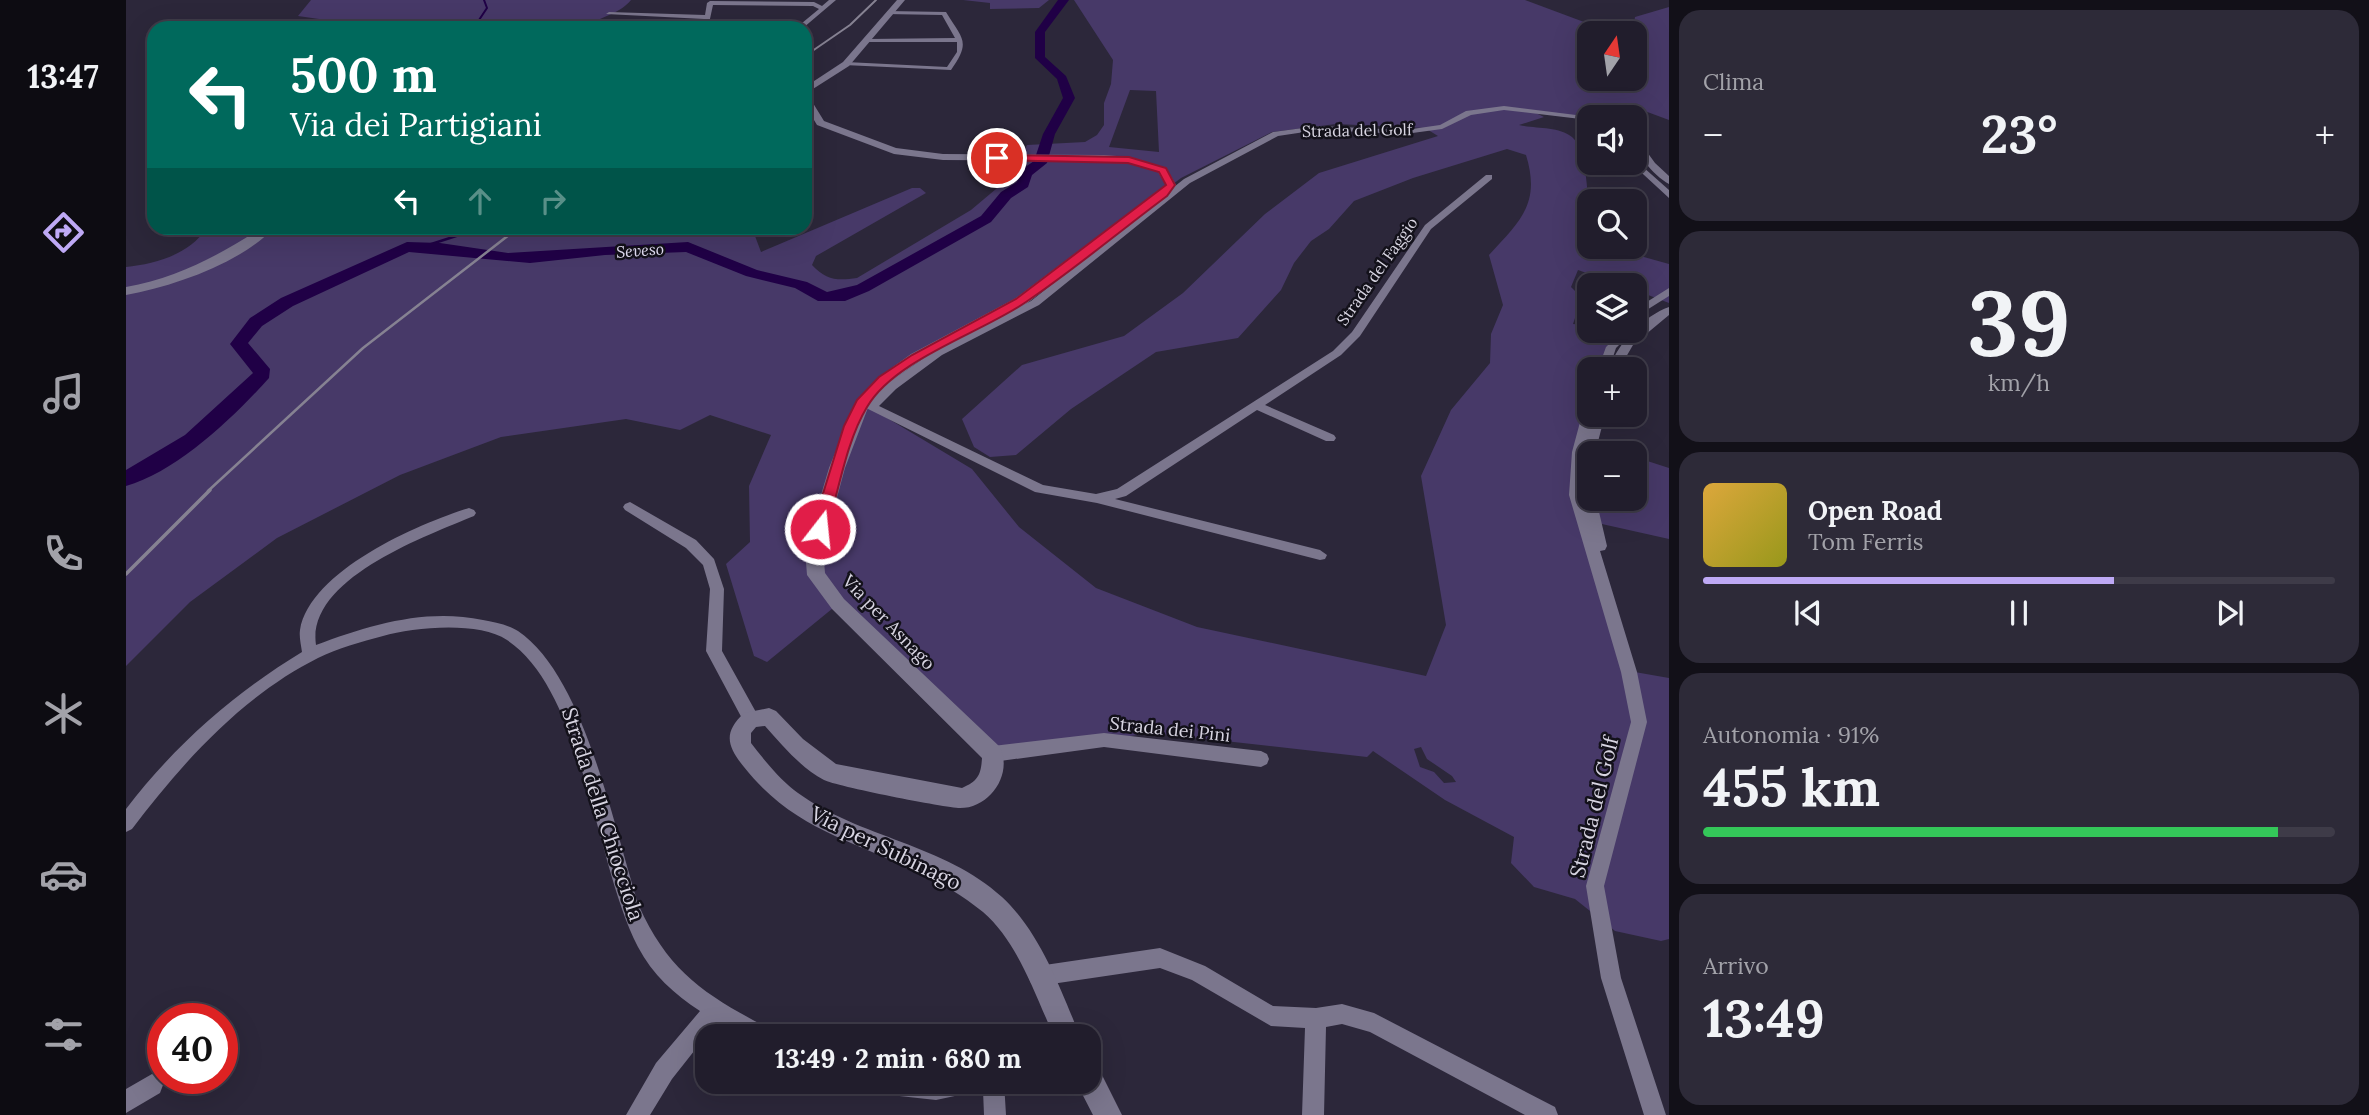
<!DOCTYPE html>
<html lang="it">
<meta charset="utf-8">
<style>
body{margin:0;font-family:Lora,serif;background:#2d2a38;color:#f1f3f6;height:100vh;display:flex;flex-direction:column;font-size:26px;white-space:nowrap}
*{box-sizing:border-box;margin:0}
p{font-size:23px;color:#a2a2a9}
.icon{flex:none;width:38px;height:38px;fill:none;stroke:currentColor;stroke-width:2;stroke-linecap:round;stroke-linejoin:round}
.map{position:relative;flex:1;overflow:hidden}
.panel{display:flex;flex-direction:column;gap:10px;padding:10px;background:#121018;width:700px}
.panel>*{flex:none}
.banner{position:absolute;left:21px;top:21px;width:665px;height:214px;border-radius:21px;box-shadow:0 7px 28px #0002,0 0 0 2px #3e3b48;background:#00695c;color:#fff;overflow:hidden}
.needle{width:46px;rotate:13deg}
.tools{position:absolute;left:1451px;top:21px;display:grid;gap:14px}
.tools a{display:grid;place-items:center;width:70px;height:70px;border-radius:14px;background:#211d2c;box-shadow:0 7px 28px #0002,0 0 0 2px #3e3b48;font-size:35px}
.speed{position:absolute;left:21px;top:1003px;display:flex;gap:14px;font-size:35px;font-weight:700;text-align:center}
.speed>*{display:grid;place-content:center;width:91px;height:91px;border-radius:50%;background:#211d2c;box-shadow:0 7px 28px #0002,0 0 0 2px #3e3b48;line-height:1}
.speed .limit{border:10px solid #d22;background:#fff;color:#111}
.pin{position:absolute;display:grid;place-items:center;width:60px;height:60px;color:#fff;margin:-30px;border:4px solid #fff;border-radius:50%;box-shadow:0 2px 7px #0007}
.me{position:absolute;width:77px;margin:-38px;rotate:16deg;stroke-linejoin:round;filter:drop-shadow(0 0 5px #0008)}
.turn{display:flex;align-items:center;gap:24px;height:147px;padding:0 28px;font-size:32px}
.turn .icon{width:91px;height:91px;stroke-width:2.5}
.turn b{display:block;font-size:49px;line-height:60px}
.lanes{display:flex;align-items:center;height:66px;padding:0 28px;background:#0003;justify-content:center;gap:35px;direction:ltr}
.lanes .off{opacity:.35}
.big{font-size:52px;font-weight:700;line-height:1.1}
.panel .tile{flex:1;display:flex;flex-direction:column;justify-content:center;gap:10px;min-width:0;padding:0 24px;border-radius:21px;background:#2d2a38}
.panel .dial{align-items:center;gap:0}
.dial b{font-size:91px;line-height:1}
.song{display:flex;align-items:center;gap:21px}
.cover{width:84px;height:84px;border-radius:10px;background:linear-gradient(135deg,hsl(40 70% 55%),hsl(60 70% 35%))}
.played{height:7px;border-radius:4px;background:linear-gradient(90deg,#bea9f5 65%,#3e3b48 65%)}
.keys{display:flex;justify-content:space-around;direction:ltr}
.heat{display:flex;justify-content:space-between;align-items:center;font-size:38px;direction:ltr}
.charge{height:10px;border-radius:5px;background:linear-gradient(90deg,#34c759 91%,#3e3b48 0)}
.trip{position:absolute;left:569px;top:1024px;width:406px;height:70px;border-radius:21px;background:#211d2c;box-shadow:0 7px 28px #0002,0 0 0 2px #3e3b48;font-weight:700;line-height:70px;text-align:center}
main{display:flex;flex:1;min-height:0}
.tabs{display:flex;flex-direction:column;width:126px;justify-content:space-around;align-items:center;background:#0d0c12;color:#a2a2a9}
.tabs .icon{width:49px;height:49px}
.tabs .selected{color:#bea9f5}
.tabs b{font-size:32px;color:#f1f3f6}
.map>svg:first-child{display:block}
.green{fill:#473968;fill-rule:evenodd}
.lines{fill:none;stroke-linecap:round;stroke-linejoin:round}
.stream-far1{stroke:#200046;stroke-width:2}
.stream{stroke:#200046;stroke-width:2.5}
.river{fill:#200046;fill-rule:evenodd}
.minor{fill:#7b768d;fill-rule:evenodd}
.tertiary{fill:#7b768d;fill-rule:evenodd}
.secondary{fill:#7b768d;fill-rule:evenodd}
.rail-far2{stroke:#868292;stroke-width:2}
.rail-far1{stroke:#868292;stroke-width:2.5}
.rail{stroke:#868292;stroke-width:3.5}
.route{fill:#e11d48;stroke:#92132f;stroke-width:2}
.labels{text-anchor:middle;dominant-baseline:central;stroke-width:5;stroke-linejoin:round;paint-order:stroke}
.far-street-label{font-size:16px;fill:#d7d4e1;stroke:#13111a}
.far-water-label{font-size:16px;font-style:italic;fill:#e5e0f6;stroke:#13111a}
.street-label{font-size:18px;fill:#d7d4e1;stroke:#13111a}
.near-street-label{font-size:21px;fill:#d7d4e1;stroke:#13111a}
</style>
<main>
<nav class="tabs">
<b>13:47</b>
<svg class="icon selected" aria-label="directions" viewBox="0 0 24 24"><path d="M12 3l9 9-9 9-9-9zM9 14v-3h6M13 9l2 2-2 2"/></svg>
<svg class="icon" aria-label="music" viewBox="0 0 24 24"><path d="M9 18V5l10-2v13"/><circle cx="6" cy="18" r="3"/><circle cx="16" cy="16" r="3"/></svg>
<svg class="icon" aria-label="phone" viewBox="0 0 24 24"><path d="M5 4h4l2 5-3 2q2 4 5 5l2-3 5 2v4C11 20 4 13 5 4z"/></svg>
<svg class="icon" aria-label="climate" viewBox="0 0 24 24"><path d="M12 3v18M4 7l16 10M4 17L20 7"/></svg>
<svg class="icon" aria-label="car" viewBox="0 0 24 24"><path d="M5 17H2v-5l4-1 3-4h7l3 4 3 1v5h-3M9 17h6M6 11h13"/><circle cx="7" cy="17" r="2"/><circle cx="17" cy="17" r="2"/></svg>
<svg class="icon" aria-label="filters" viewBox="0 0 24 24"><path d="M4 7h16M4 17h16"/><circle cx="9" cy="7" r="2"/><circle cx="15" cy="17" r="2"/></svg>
</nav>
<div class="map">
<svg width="1543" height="1115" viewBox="0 0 1543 1115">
<rect width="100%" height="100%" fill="#2c273a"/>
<path class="green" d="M185 0H505C494 14 471 18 456 28H188L193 19 172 16Z
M837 0H923L913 8 864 9V3Z
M948 0H1399L1458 22 1463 34V79H1508V33H1497L1507 32 1509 17 1543 7V120L1516 110 1454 116 1406 111 1418 117 1393 125C1410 129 1432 126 1446 137 1464 152 1463 223 1463 247H1482L1543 264V303L1509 290 1508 285H1494L1452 270 1445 287 1463 305V320L1450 315 1447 324 1463 325V331H1502L1485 347 1477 369H1463V411L1454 438 1499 453H1463V499H1508L1509 457 1543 468V539L1458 520 1503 671 1543 678V939L1535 941 1489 931 1449 899 1408 887 1385 863 1388 837 1319 800 1247 751 1241 757 1027 733 867 754 712 604 641 662 628 656 600 564 624 542 623 486 645 435 584 415 554 430 500 419 375 437 274 475 151 538 64 602 0 666V267C29 264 65 254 80 228H626L635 252 786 188H794L800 193 690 256 686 265C700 280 711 281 731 278L845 210 883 178 901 145 959 142 971 135 978 125V103L985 84 987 60ZM1004 90 1030 91 1033 152 983 147ZM1210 124 1299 128 1312 136 1193 173 1139 214 1057 293 998 336 896 365 836 419 848 447 864 457 890 455 945 409 1030 352 1112 338 1155 290 1168 263 1185 241 1203 229 1228 201 1287 178 1381 149 1400 155C1415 204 1394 221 1363 255L1377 305 1365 334 1364 363 1325 410 1295 476 1320 625 1300 676 1071 627 970 588 893 527 846 469 736 403 790 357 895 301 1055 178 1146 132ZM1295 747 1301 759 1326 776 1330 782 1318 783 1308 772 1294 767 1288 749Z"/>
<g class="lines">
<path class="stream-far1" d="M358 0 361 8 353 20 359 28"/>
<path class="stream" d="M296 247 355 228"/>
<path class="river" d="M932 0H943L919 32V57L940 76 949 98 929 134 921 163 906 175 902 187 885 198 865 222 743 291 719 301H692L669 288 620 276 560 252 479 255 404 263 283 252 167 306 136 326 122 343 144 369 143 378C108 417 51 472 0 486V470L59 435 127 373 104 344 124 318 155 298 281 242 314 243 382 253 562 242 631 270 681 282 701 292 731 285 855 216 875 192 891 182 895 170 908 161 917 134 937 98 931 79 909 58V32Z"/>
<path class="minor" d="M703 0H710L677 28H670L693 9 687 6 587 5 582 28H576L578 19 480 14 483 12 579 15 581 3 584 1 688 2 696 6Z
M762 11 820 12C837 40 845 41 825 70L718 65 720 62 821 67 831 52V42H740L742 39 829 38 816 15 760 14Z
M1378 106 1466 117H1463V120L1378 110 1345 115 1316 129 1279 134 1192 130 1152 136 1064 183 913 305 816 355 770 389 753 406 917 485 970 494 991 489 1207 351 1226 332 1299 225 1360 175H1366V179L1305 229 1234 336 1215 355 1139 405 1208 435 1210 438 1208 441H1200L1131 410 1000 496 989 499 1194 550 1201 555 1199 559 1194 560 971 503 909 492 730 403 736 399 743 402 762 383 808 351 905 301 1058 179 1147 132 1192 126 1279 130 1314 125 1340 111Z
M1508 134 1529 163 1543 176V184C1527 175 1508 153 1508 134Z
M1508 159 1543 190V198L1505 163H1508Z
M1543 288V296L1508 318V310Z
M1543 307V315L1507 345 1493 369H1472L1480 347 1494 333H1502L1503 335 1490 348 1484 366C1494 341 1518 316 1543 307Z
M1463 407V415H1479L1469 453H1463V499H1470L1481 546 1479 550 1474 551 1511 672 1521 722 1478 886 1495 978 1540 1115H1518L1475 978 1460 886 1505 722 1495 672 1443 495 1446 452 1457 411Z
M504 502 570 540 588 559 598 589 596 651 631 714 633 719 631 724 625 726 619 724 580 651 584 589 577 565 560 548 499 510 497 507 499 504Z
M343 508 348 510 350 513 348 516C300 536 180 579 190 645 244 625 299 608 357 620 368 622 383 625 392 631 459 676 488 830 513 906 543 973 581 996 644 1029L647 1036H616L591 1022 546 1079 524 1115H500L530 1063 574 1011C549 995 526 974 512 947 469 864 458 691 381 640 353 621 288 627 257 636 235 642 212 648 192 658 116 696 56 763 6 829L0 832V809C49 745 107 694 176 652 175 645 173 637 174 630 184 571 291 524 343 508Z
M978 733 1135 751 1141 754 1143 759 1141 764 1135 767 978 747 867 762 861 759 859 754 861 749 867 746Z
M1034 948 1079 966 1147 1006 1190 1008 1216 1004 1248 1013 1429 1107 1432 1115H1399L1244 1032 1216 1024 1200 1027 1198 1115H1176L1179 1028 1145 1026 1066 980 1034 968 912 986 905 983 902 976 905 969 912 966Z
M26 1074 34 1077 37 1085 34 1093 0 1113V1089Z
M735 1082H878L880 1115H858L857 1090 810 1100 746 1093 738 1090Z"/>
<path class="tertiary" d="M679 94 682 95 698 121 770 148 817 154 978 155 1003 157 1040 168 1050 185 1042 196 900 304 795 360 763 383 743 405 719 468 697 549 699 573 718 599 874 747C887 774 864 808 834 808 820 808 709 786 698 780 675 768 656 745 639 726L630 727 625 733V743C639 761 654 780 672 793 734 838 818 844 876 897 914 932 935 990 954 1036H928C909 995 892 942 857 912 837 896 816 883 793 873 725 839 668 830 618 767 601 746 597 733 618 713L643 708 650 711 677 739 710 764 836 788C852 781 855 775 856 758L706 609 681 575 679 549 703 468 729 403 753 377 785 354 890 298 1040 185 1032 172 1002 163 978 161 817 160 768 154 691 125 679 105Z
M962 1064 972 1067 996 1115H967L950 1082H962Z"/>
<path class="secondary" d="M771 0H779L723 66 679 94V87L717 62Z
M135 228H148C113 264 48 286 0 295V287C51 278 92 256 135 228Z"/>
<path class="rail-far2" d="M679 56 724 25 750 0"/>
<path class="rail-far1" d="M82 491 237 348 392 228"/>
<path class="rail" d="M0 574 84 490"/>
</g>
<path class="route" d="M871 155 1003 157 1040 168 1049 185 1041 196C994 231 949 269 900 302 855 333 769 359 741 407 720 442 713 490 701 529L699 533H688L686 529 718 426 731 400 753 377 786 355 890 299 1040 185 1033 172 1002 163 868 160Z"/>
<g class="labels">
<g class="far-street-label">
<text transform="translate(1231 130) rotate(-1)">Strada del Golf</text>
<text transform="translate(1251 271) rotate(-55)">Strada del Faggio</text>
</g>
<g class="far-water-label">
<text transform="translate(514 250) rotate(-4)">Seveso</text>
</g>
<g class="street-label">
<text transform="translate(763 622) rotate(46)">Via per Asnago</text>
<text transform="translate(1044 729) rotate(6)">Strada dei Pini</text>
</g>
<g class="near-street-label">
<text transform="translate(1468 807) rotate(-76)">Strada del Golf</text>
<text transform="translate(477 814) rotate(72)">Strada della Chiocciola</text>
<text transform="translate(760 848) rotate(26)">Via per Subinago</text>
</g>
</g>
</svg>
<div class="tools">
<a><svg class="needle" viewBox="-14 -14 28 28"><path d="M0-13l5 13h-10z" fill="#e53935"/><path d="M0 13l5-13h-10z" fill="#a2a2a9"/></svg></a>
<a><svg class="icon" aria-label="sound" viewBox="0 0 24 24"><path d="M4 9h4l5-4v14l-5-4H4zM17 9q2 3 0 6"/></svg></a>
<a><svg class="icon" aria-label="search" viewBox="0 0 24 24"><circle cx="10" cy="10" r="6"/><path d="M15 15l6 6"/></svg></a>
<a><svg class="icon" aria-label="layers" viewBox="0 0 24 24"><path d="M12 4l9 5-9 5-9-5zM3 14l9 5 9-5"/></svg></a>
<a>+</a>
<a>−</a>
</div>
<div class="speed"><div class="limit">40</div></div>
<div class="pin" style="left:871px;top:158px;background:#d93025"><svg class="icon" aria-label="arrive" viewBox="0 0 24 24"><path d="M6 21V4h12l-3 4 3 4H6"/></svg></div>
<svg class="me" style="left:694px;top:529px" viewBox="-20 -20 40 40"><circle r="17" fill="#e11d48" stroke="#fff" stroke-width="3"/><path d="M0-11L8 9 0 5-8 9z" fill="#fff"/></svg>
<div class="trip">13:49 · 2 min · 680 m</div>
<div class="banner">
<div class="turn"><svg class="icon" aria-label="left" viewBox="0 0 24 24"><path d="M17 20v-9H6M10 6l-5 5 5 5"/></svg><div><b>500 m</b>Via dei Partigiani</div></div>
<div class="lanes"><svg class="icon" aria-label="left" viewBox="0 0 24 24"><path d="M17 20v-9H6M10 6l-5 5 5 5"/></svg><svg class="icon off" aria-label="ahead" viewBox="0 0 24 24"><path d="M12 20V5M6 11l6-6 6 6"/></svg><svg class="icon off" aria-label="right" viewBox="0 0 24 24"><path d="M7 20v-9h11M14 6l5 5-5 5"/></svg></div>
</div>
</div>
<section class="panel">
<div class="tile"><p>Clima</p>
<div class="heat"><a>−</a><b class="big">23°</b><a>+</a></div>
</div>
<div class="tile dial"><b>39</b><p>km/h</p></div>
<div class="tile">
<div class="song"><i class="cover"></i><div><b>Open Road</b><p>Tom Ferris</p></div></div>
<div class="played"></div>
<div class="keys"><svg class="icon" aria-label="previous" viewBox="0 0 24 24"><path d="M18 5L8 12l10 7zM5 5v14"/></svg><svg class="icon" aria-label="pause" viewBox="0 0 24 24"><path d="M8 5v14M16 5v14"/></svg><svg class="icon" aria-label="next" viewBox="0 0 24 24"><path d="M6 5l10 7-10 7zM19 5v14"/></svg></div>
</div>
<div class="tile"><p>Autonomia · 91%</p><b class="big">455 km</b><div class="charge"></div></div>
<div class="tile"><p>Arrivo</p><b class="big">13:49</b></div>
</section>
</main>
